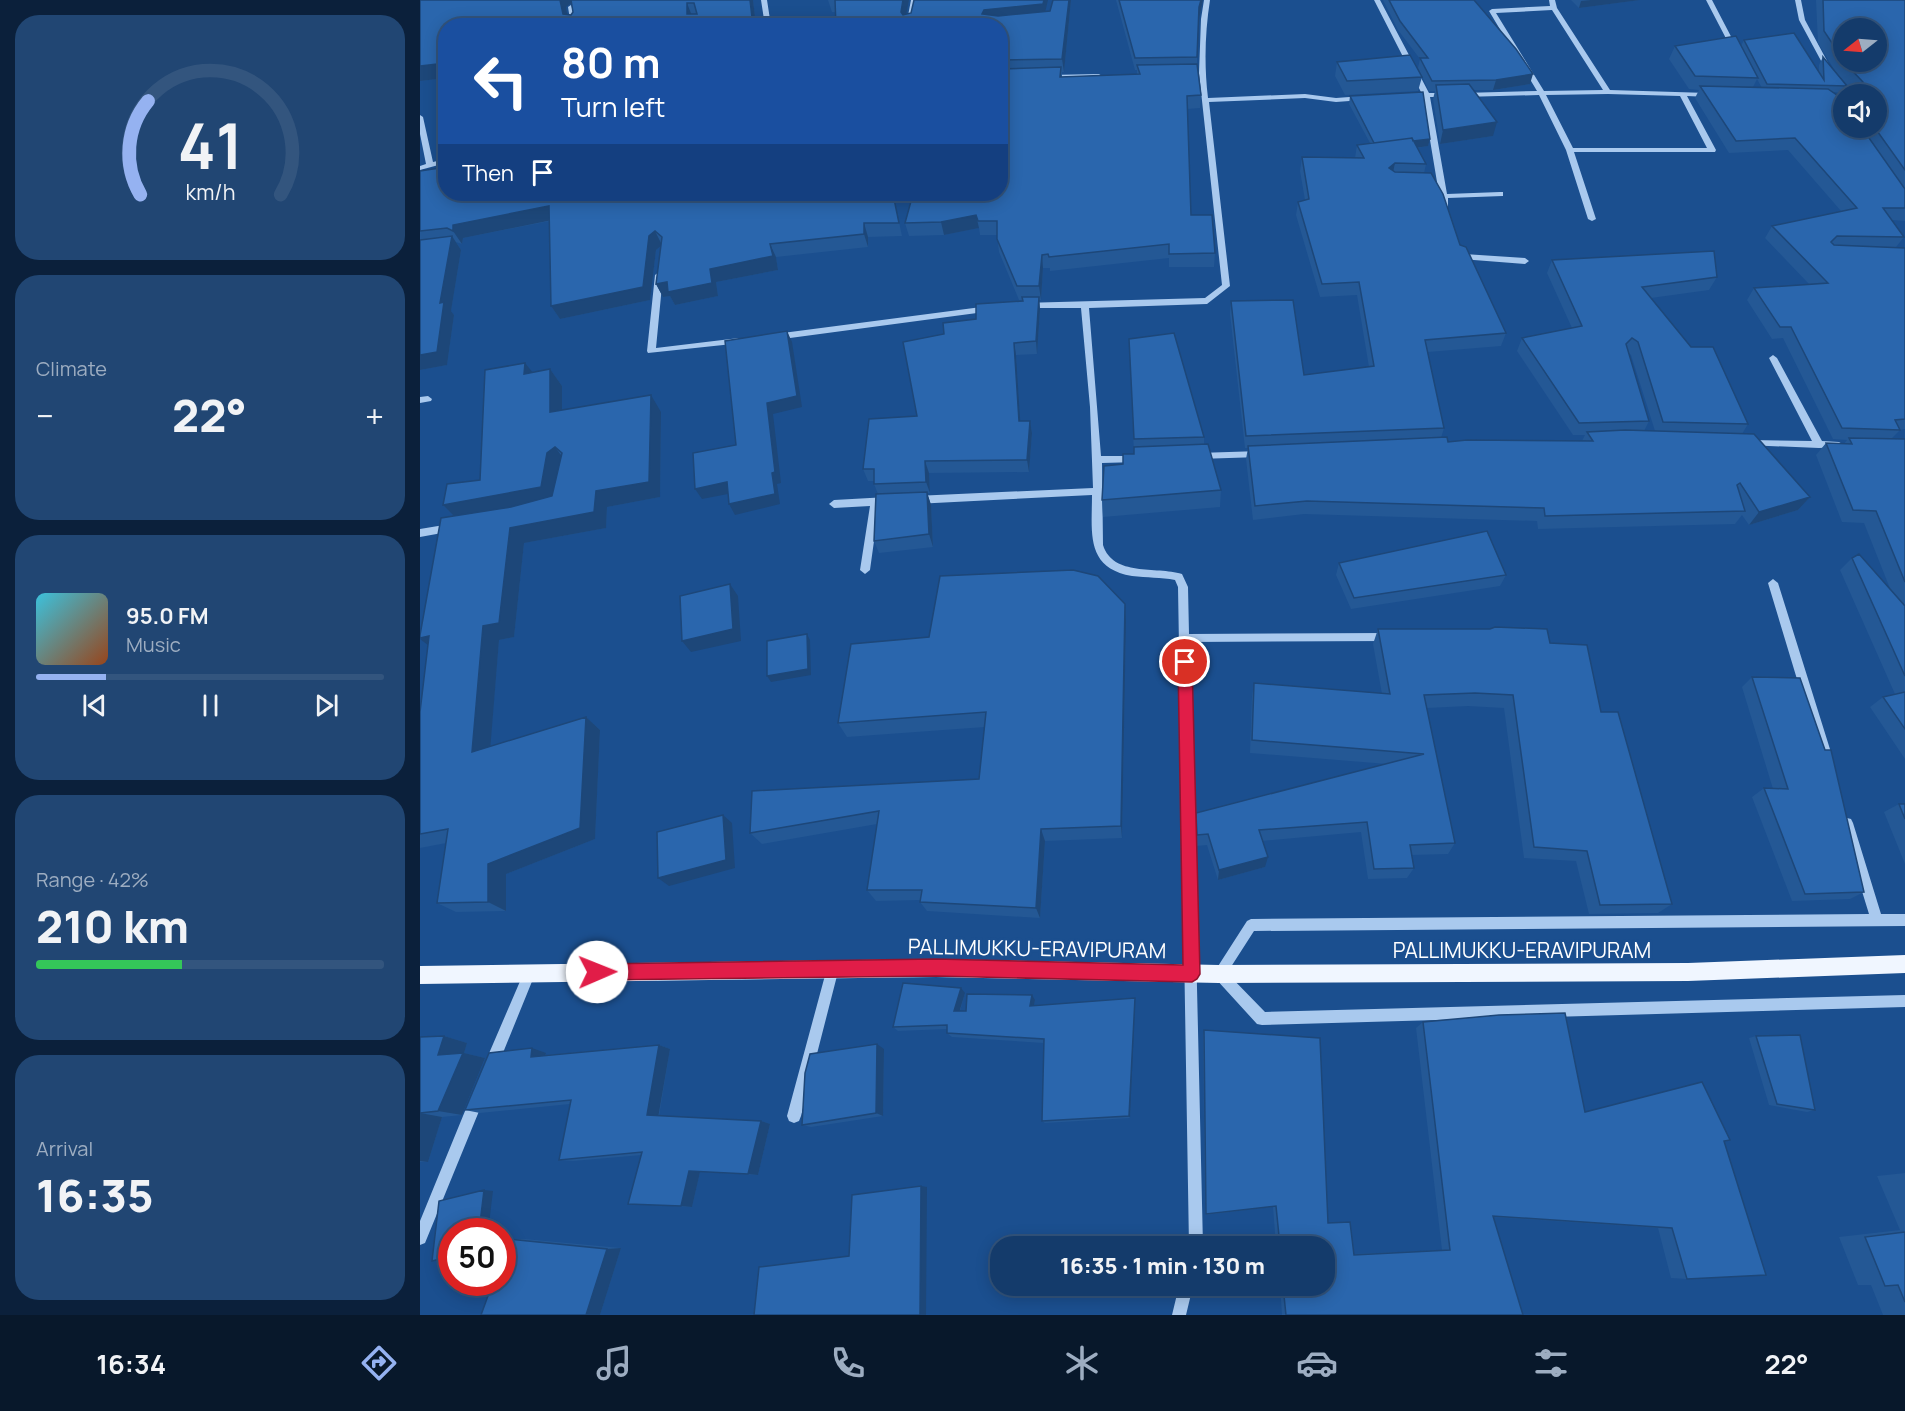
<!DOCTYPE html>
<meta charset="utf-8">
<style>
body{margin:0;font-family:Manrope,sans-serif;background:#214673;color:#f1f3f6;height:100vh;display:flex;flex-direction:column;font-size:22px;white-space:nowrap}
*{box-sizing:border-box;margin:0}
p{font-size:20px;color:#9dadc1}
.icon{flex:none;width:33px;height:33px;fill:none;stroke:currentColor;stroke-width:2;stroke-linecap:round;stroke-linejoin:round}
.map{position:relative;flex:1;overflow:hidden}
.side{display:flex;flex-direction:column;gap:15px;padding:15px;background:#0b203b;width:420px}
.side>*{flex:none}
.guide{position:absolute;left:18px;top:18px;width:570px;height:183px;border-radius:24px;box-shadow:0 3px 15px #0003,0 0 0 2px #33557e;background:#1a4fa0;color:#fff;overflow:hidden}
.needle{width:39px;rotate:253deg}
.fabs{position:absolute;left:1413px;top:18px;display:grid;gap:12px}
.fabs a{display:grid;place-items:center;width:54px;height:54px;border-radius:50%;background:#143b6b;box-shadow:0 3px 15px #0003,0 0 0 2px #33557e;font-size:30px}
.speed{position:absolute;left:18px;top:1218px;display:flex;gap:12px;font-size:30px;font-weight:700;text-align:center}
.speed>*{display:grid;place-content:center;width:78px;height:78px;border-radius:50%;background:#143b6b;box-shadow:0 3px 15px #0003,0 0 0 2px #33557e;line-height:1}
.speed .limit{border:9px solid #d22;background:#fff;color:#111}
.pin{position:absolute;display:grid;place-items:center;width:51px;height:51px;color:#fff;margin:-26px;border:3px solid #fff;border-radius:50%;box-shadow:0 2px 6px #0007}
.me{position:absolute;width:66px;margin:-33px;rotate:89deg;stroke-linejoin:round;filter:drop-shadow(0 0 4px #0008)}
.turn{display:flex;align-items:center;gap:21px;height:126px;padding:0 24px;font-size:27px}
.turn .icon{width:78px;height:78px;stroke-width:2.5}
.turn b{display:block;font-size:42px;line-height:51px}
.then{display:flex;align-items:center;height:57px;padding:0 24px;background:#0003;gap:12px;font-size:22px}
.big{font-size:45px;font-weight:800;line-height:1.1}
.side .tile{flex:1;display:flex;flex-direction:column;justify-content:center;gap:9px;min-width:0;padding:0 21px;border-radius:24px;background:#214673}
.side .dial{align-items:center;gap:0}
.dial svg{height:156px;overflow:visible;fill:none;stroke:#33557e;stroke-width:7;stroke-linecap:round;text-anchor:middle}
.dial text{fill:#f1f3f6;stroke:none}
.song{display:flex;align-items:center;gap:18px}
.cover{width:72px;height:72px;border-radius:9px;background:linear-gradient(135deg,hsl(190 70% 55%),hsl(20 70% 35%))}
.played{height:6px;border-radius:3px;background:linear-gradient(90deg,#95b2f1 20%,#33557e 20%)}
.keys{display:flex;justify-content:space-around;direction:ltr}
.heat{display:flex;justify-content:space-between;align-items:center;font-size:33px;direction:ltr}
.charge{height:9px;border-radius:4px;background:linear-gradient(90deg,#34c759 42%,#33557e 0)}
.trip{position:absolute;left:570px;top:1236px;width:345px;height:60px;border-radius:24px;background:#143b6b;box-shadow:0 3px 15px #0003,0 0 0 2px #33557e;font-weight:800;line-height:60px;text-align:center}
.dock{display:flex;height:96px;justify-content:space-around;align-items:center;background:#08182b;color:#9dadc1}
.dock .icon{width:42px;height:42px}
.dock .on{color:#95b2f1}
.dock b{font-size:27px;color:#f1f3f6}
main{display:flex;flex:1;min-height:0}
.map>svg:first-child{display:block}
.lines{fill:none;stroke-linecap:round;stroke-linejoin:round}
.minor{fill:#a9c9ee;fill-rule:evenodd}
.major{fill:#f0f6ff;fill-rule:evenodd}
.wall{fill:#245895;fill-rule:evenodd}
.shaded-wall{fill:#1d4779}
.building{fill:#2a66ad;stroke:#1d4779;stroke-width:1.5;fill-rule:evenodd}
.route{fill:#e11d48;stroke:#92132f;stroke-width:1.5}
.labels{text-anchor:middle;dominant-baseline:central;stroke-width:6;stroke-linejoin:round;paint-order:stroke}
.street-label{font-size:21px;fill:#fff;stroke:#1b4f8f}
</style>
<main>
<section class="side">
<div class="tile dial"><svg viewBox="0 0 100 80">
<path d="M14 69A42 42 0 1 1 86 69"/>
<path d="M14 69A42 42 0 0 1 18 21" stroke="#95b2f1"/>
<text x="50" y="56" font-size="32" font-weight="700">41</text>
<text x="50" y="72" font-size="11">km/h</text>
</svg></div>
<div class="tile"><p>Climate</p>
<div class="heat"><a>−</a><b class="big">22°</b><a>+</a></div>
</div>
<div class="tile">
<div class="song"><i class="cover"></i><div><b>95.0 FM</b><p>Music</p></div></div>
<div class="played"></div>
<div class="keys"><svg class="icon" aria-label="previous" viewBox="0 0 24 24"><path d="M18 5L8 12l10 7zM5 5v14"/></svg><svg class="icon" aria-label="pause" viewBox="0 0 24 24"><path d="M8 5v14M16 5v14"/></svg><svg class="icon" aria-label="next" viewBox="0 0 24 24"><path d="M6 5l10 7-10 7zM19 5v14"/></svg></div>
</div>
<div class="tile"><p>Range · 42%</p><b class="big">210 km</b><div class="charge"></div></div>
<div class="tile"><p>Arrival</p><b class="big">16:35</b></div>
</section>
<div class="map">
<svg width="1485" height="1315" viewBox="0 0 1485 1315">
<rect width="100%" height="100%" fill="#1b4f8f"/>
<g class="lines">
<path class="minor" d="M341 0H347L351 26H345Z
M491 0H497L492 26H486Z
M784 0H790C785 32 784 65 788 98L885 94 916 98 943 96 946 98 943 100 916 102 885 98 789 102 810 286 787 304 669 308 681 456H717L722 459 717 462 682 463 683 545C693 577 736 566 762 574L768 587 769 634 968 633 972 634 973 637 972 640 968 641 769 642 783 1246H769L758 587 755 580C741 577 727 578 712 576 665 568 672 532 672 495L495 504 490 500 495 496 673 488 670 407 661 308H605L601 305 602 303 785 298 802 285 779 73 781 19Z
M954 0H960L1009 93H1027L1030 95 1027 97H1010L1027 194 1080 192H1083V196L1028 198V207H1022L1018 196 1019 194 1003 98H989L986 96 989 94H1002Z
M1129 0H1135L1137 8 1190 90 1288 93 1291 95 1288 97 1267 96 1296 150 1295 152H1154L1176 219 1172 221 1168 219 1146 150 1119 95 1043 97 1040 95 1043 93 1117 91 1069 11 1072 9 1130 6ZM1132 10 1183 90 1124 91 1076 13ZM1188 94 1260 96 1287 148H1153L1126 95Z
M1286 0H1292L1317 48 1316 49 1311 48Z
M1375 0H1381L1385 20 1412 70 1411 71 1406 70 1379 20Z
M151 5 154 7 157 26H151L148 7Z
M629 75 679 74 682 76 679 78H627V76Z
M0 115 3 117 13 162 26 159V163L0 170V166L6 164 0 134Z
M1040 248 1043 249 1044 254 1105 258 1109 261 1105 264 1041 259 1038 258 1036 251Z
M239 272 243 275 236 348 319 338 322 339V343L228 353 227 351 235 275Z
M569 306 572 307V311L355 340 351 337 355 334Z
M1353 355 1357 358 1402 441 1419 442 1424 445 1422 447 1399 448 1326 445 1324 443 1326 441 1329 440 1392 441 1349 358Z
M8 396 12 399 11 401 0 403V397Z
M840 451 845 454 840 457 778 459 773 456 778 453Z
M468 497 471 498 473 501 471 504 459 505 450 570 445 574 440 570 450 506 414 508 409 504 414 500Z
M30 524 35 528 33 531 0 537V529Z
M1353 579 1358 583 1414 762 1412 766 1408 767 1404 766 1402 762 1348 583Z
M1427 818 1431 819 1433 823 1461 914H1485V926L834 931 807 973 845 1012 1485 995V1007L842 1025 837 1024 795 978 793 974 827 921 831 919 1449 914 1421 823 1423 819Z
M413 962 417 964 419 968 381 1116 379 1121 374 1123 369 1121 367 1116 407 968 409 964Z
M107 967 111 969 113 979 76 1070 71 1072 66 1070 64 1065 101 979 103 969Z
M57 1092 62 1094 64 1099 5 1243 0 1245V1221L52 1094Z
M759 1286H773L766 1315H752Z"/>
<path class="major" d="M1485 955V973L1268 981 799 983 516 977 0 984V966L516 959 799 965 1268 963Z"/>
</g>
<path class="wall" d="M0 0H333L336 26H26V78L0 81ZM151 4 153 12 151 15H147L146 7Z
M408 0H489L486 14 625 11H630L633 0H651L644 72H642V77L717 74V70H715L696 0H783L779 19 777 64 781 95 780 108 767 109 771 215 795 253 794 267H749V258L630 271V268H623L621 300H619L620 310 617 354 596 355 600 421H610L612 433 609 472 509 473 510 493H507L511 505 513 547 459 553 454 541 458 494 454 484V481H448L443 469 497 416 524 334 556 319 602 301V300H599L579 252 577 235H560L559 228 524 235 489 236 485 223 580 194V26L412 12Z
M963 0H1054L1110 84 1073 90H1053L1073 136 1020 144 1013 99 1015 91H1009L998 68 1000 59 978 30Z
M1151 0H1220L1159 8Z
M1396 0H1485V221L1472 220 1484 237 1476 247 1485 248V429L1480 430 1471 439H1485V759L1450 707 1463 697 1475 694 1420 570 1432 558 1471 591 1444 523 1422 522 1396 455 1406 443 1424 444 1427 440 1413 439 1363 338 1352 339 1327 300 1334 288 1389 284 1345 238 1352 226 1421 211 1368 150 1309 153 1275 98 1279 90 1269 89 1249 59 1255 46H1321L1324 40 1399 73V65L1403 57 1415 71 1398 43ZM1416 73 1431 89H1425L1420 97 1413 92 1423 93 1427 86ZM1337 79 1342 88 1333 87ZM1424 94H1456V128H1424Z
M917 62 1002 77 998 91 925 95 915 76Z
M930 96 1010 139 1008 146 997 148 1006 164 1004 173 1040 245 1086 333 1081 346 1008 352 1024 428 1021 438 1028 442 1162 441 1165 435H1153L1097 351 1102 338 1152 328 1127 273 1132 260 1297 277 1289 290 1231 298 1328 424 1322 434 1390 497 1378 510 1329 525 1322 515 1315 524 1118 529 1117 521 884 514 833 520 826 459 828 448H825L810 314 811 301 884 375 949 367 937 295 900 297 876 215 878 202 885 200 880 171 882 157 935 158 937 145 950 143 929 104ZM1209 353 1211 355 1235 431H1224L1229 421Z
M0 171 26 194H473L482 236 448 237V247L356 257 358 270 296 282 298 296 255 305 250 296 243 297 236 284 241 246 236 250 230 300 140 319 131 306 130 221 43 238 42 244 36 242 41 250 31 311 34 315 27 365 0 370Z
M709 339 784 437V444L801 490 800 507 683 517 682 500 703 464 714 454Z
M130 369 142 386V410L241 412 240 497 187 507 186 528 104 543 94 637 79 640 70 747 166 717 180 730 175 839 86 874V911L36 912 17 903 26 843 0 848V712L34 516 23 505 60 480 112 372Z
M919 563 1086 575 1080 586 931 609 916 575Z
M705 604 706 620 702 838 625 841 620 918 507 911 500 902V900L456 901 447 890 457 824 342 844 330 833 559 779 565 727 427 737 418 723 509 637Z
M958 629 1130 643 1181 712 1252 904 1238 913 1169 914 1156 861 1104 858 1084 708 1048 706 1007 708 1035 843 1028 854 992 855 994 868 987 878 948 879 941 832 842 841 845 867 798 880 787 845 776 846 775 824 776 813 967 764 830 753 832 696 834 683 962 694 953 644Z
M1332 677 1444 892 1430 899 1372 901 1332 797 1344 788 1353 789 1322 687Z
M1479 804H1485V864L1464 812Z
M545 993 540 1011 615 1000 614 1005 715 1002 710 1118 625 1123 622 1121 624 1043 532 1037 527 1033V1029L478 1031 473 1027Z
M1003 1022 1165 1112 1304 1141 1267 1279 1251 1278 1238 1228 1073 1217 1103 1315H862L860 1286H904V1246H856L853 1207 785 1215 783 1036 784 1030 908 1223 934 1254 1022 1250 996 1028Z
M24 1036 47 1043 44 1053 65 1058 42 1115 22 1117 8 1162H0V1037Z
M1336 1036 1395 1110 1387 1112 1349 1105 1329 1038Z
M239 1045 250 1049 239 1116 341 1121 350 1124 338 1175 280 1172 272 1207 208 1204 222 1155 153 1161 139 1160 150 1104 60 1113 45 1110 126 1053V1055Z
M464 1049 463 1116 391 1127 382 1125Z
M1485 1173V1315H1463L1451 1285H1438L1419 1237 1480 1230 1457 1176Z
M88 1239H104L201 1248 180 1315Z"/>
<path class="shaded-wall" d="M140 0H151L152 3 146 7 149 26 143 14Z
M330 0H333L336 26H333Z
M483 0H489L484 26 481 12Z
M624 0H628L624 17 566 24 562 14 564 10Z
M649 0H651L644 72 642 59Z
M781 0H783L779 19 777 69 779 7Z
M1171 0H1220L1159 8 1161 1Z
M267 3 272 16 267 14Z
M26 63V78L0 81V66Z
M1113 74 1110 84 1073 90 1076 80Z
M1077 122 1073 136 1020 144 1023 130Z
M1010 139 1008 146 955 154 957 147Z
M975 163 972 177 969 168Z
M129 206 137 219 43 238 42 244 33 231V225Z
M556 215 559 228 524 235 521 222Z
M444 223 448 237V247L444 234Z
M235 231 242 245 236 250 230 300 140 319 131 306Z
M32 236 41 250 31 311 34 315 27 365 0 370V355L20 303Z
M350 244 356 257 358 270 296 282 298 296 255 305 250 296 243 297 236 284 247 282 290 269Z
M622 255 623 268 621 300 619 286Z
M619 297 620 310 617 354 616 341Z
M367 331 372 342 382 407 353 414 361 483 357 484 360 504 315 515 309 504 347 403Z
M594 343 596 355 601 433 599 421Z
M105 363 118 379 104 374Z
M130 369 142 386V429L130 412Z
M231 395 241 412 240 497 187 507 186 528 104 543 94 637 79 640 69 764 52 752 63 626 90 528 176 491Z
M610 421 612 433 609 472 607 460Z
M135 447 147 463 134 503 38 520 23 505 127 453Z
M505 461 509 473 510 493 506 482Z
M307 482 313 493 282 499 275 489Z
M507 492 511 505 513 547 509 534Z
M1390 497 1378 510 1329 525 1339 512Z
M310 584 318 596 321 641 271 652 262 641Z
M705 604 706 620 702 838 701 826Z
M387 634 390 640 391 675 351 682 347 676Z
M9 636 17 652 0 639Z
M166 717 180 730 175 839 86 874V911L68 902V864Z
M303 815 312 823 315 868 249 886 238 878Z
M621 829 625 841 620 918 616 908Z
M848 857 845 867 798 880 799 870Z
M541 988 545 993 538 1016 534 1011Z
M612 995 615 1000 613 1010 610 1006Z
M715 998V1002L710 1118 709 1116Z
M24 1036 47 1043 44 1053 65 1058 42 1115 18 1111V1055Z
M457 1044 464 1049 463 1116 456 1113Z
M239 1045 250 1049 238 1118 227 1115Z
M112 1048 126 1053 124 1061 111 1057Z
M0 1113 22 1117 8 1162 0 1161Z
M341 1121 350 1124 338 1175 328 1174Z
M269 1171 280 1172 272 1207 261 1206Z
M501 1186 507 1187 506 1315H500Z
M64 1190 73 1191 68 1232H59Z
M201 1248 180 1315H166L187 1249Z
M32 1256V1258L21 1261H12Z"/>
<path class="building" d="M0 0H140L143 14 151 15 153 12 151 0H330L333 26H286V25L281 26H26V63L0 66ZM267 3H274L277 14H267Z
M415 0H483L481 12 483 15 491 13 494 0H624L623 4 564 10 562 14 578 16 630 11 633 0H649L642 59 580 60V26H416Z
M699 0H781L779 7 777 57 715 58Z
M969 0H1054L1096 49 1113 74 1076 80 1012 81 1000 58H1008L980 21Z
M1403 0H1485V170L1455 128H1456V94H1432L1425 89H1431L1434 84 1443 82 1424 62H1456V28H1424V61L1404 31Z
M1374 33 1404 80 1403 57 1427 86 1347 84 1324 40Z
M1316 36 1338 78 1275 76 1255 46Z
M990 55 1002 77 927 81 917 62Z
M777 64 781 95 767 96 771 215H792L795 253 749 254V244L629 257 628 254 622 255 619 286H597L577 239V221H558L556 215 521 222 485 223 493 194H580V69L641 67 640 77 720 74 717 65Z
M1049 84 1077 122 1023 130 1016 85Z
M1280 86 1408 89 1424 100V128H1442L1485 189V208H1463L1484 237 1417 236 1411 242 1414 245 1485 248V419L1475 420 1480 430 1422 428 1371 327H1360L1334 288 1408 283 1352 226 1437 208 1375 138 1316 141Z
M1003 92 1010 139 993 141 992 138 954 143 930 96Z
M992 138 1006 164 975 163 969 168 975 172 1011 173 1023 194 1040 245 1046 247 1086 333 1005 340 1024 428 826 436 811 301 873 300 884 375 954 366 939 282 902 284 878 202 889 199 882 157 944 158 937 145Z
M26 167V194H473L479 223H444V234L350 244 353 256 290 269 292 283 248 292 247 282 236 284 242 237 235 231 229 236 223 287 131 306 129 206 33 225V231L27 228 0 231V171Z
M32 236 20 303 24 302 17 352 0 355V240Z
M1294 251 1297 277 1222 287 1271 347H1293L1328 424 1243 422 1218 342 1212 338 1206 344 1229 421 1159 423 1102 338 1162 326 1132 260Z
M602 297H619L616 341 594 343 599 421H610L607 460 505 461 506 482 454 484V469H443L449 419 497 416 483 342 524 334 523 323 556 319V304L603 301Z
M367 331 377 396 347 403 355 472 352 473 355 494 309 504 307 482 275 489 273 453 316 445 305 341Z
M754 333 784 437 714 439 709 339Z
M105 363 104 374 130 369V412L231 395 229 482 176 491 174 512 90 528 79 623 63 626 52 752 166 717 160 828 68 864V902L17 903 28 829 0 834V712L9 636 0 638V635L21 518 91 507 132 496 142 453 135 447 127 453 121 487 23 505 27 484 60 480 65 370Z
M1205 430 1334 434 1390 497 1339 512 1320 483 1317 485 1325 511 1125 516 1124 508 887 501 835 506 828 446 1027 437 1028 442 1047 440 1173 441 1167 432Z
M1429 438 1485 439V582L1456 511 1433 510 1406 443 1432 444Z
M788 444 801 490 682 500 684 466 703 464V454H714V447Z
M507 492 509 534 454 541 456 494Z
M1067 531 1086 575 934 598 919 563Z
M1439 554 1485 606V676L1432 558Z
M653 570 678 576 705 604 701 826 621 829 616 908 500 902 502 890H447L459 811 330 833 332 791 559 779 566 712 418 723 431 644 509 637 520 576Z
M310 584 313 629 262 641 260 596Z
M1075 627 1127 629 1130 643 1167 645 1181 712H1198L1252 904 1180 905 1167 851 1114 847 1093 695 1055 693 1004 695 1035 843 990 845 994 868 954 869 947 822 839 830 848 857 799 870 788 834 777 835 776 813 1004 754 832 740 834 683 970 694 958 629H1070Z
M387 634 388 669 347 676V641Z
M1332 677 1380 678 1405 750H1411L1444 892 1385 894 1344 788 1368 789Z
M1485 692V729L1463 697Z
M1479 804H1485V819Z
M303 815 306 860 238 878 237 832Z
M483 983 541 988 534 1011H546L547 994 612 995 610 1006 715 998 709 1116 622 1121 624 1039 527 1033V1025L473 1027Z
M1145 1013 1165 1112 1282 1082 1310 1140 1304 1141 1346 1275 1267 1279 1252 1228 1073 1216 1103 1315H866L863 1286H904V1246H860L856 1206 786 1214 784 1030 900 1038 908 1223 930 1222 934 1255 1030 1250 1003 1022 1079 1015Z
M1380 1035 1395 1110 1357 1104 1336 1036Z
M24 1036 18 1055 43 1053 18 1111 0 1113V1037Z
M457 1044 456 1113 382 1125 385 1073 390 1054Z
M239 1045 227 1115 341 1121 328 1174 269 1171 261 1206 208 1204 222 1152 139 1160 151 1100 45 1110 69 1053 112 1048 111 1057Z
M501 1186 500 1315H334L339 1267 429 1256 432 1195Z
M64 1190 59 1232H32V1256L12 1261 19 1201Z
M1485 1232V1302L1478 1285 1465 1286 1445 1237Z
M88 1239 187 1249 166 1315H61L73 1282H82V1255Z"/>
<path class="route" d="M765 656 770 657 772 662 780 974 777 979 772 982 516 976 177 980 172 978 169 972 172 966 177 964 516 959 763 965 758 662 760 657Z"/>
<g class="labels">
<g class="street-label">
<text transform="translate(617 948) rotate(1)">PALLIMUKKU-ERAVIPURAM</text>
<text x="1102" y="950">PALLIMUKKU-ERAVIPURAM</text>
</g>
</g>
</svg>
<div class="fabs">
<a><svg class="needle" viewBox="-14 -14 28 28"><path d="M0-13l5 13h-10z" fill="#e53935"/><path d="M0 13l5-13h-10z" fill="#9dadc1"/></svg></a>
<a><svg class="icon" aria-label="sound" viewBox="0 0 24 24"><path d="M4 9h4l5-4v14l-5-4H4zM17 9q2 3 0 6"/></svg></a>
</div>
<div class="speed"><div class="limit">50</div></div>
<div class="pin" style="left:765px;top:662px;background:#d93025"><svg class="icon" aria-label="arrive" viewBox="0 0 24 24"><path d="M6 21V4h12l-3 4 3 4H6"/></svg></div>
<svg class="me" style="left:177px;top:972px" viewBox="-20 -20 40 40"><circle r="19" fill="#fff"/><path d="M0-13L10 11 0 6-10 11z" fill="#e11d48"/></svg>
<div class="trip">16:35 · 1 min · 130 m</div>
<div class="guide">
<div class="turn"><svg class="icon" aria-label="left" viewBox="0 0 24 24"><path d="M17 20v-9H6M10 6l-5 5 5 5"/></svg><div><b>80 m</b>Turn left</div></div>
<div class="then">Then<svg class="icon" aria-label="arrive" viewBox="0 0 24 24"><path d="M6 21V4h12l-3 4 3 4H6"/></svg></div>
</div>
</div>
</main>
<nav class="dock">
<b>16:34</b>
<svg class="icon on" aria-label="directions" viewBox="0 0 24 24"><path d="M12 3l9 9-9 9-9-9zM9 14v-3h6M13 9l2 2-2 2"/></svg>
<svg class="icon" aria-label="music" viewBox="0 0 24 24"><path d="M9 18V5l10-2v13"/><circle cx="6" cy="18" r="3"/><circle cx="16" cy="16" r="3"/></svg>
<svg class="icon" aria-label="phone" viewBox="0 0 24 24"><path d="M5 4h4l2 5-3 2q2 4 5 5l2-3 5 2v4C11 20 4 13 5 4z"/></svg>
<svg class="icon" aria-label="climate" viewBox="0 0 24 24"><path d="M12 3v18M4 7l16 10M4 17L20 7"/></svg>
<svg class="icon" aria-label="car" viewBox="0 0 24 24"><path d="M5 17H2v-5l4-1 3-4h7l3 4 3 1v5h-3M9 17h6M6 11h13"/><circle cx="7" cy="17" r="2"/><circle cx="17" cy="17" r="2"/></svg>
<svg class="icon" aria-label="filters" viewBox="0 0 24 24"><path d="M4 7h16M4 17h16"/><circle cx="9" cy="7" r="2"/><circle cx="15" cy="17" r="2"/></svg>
<b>22°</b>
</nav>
